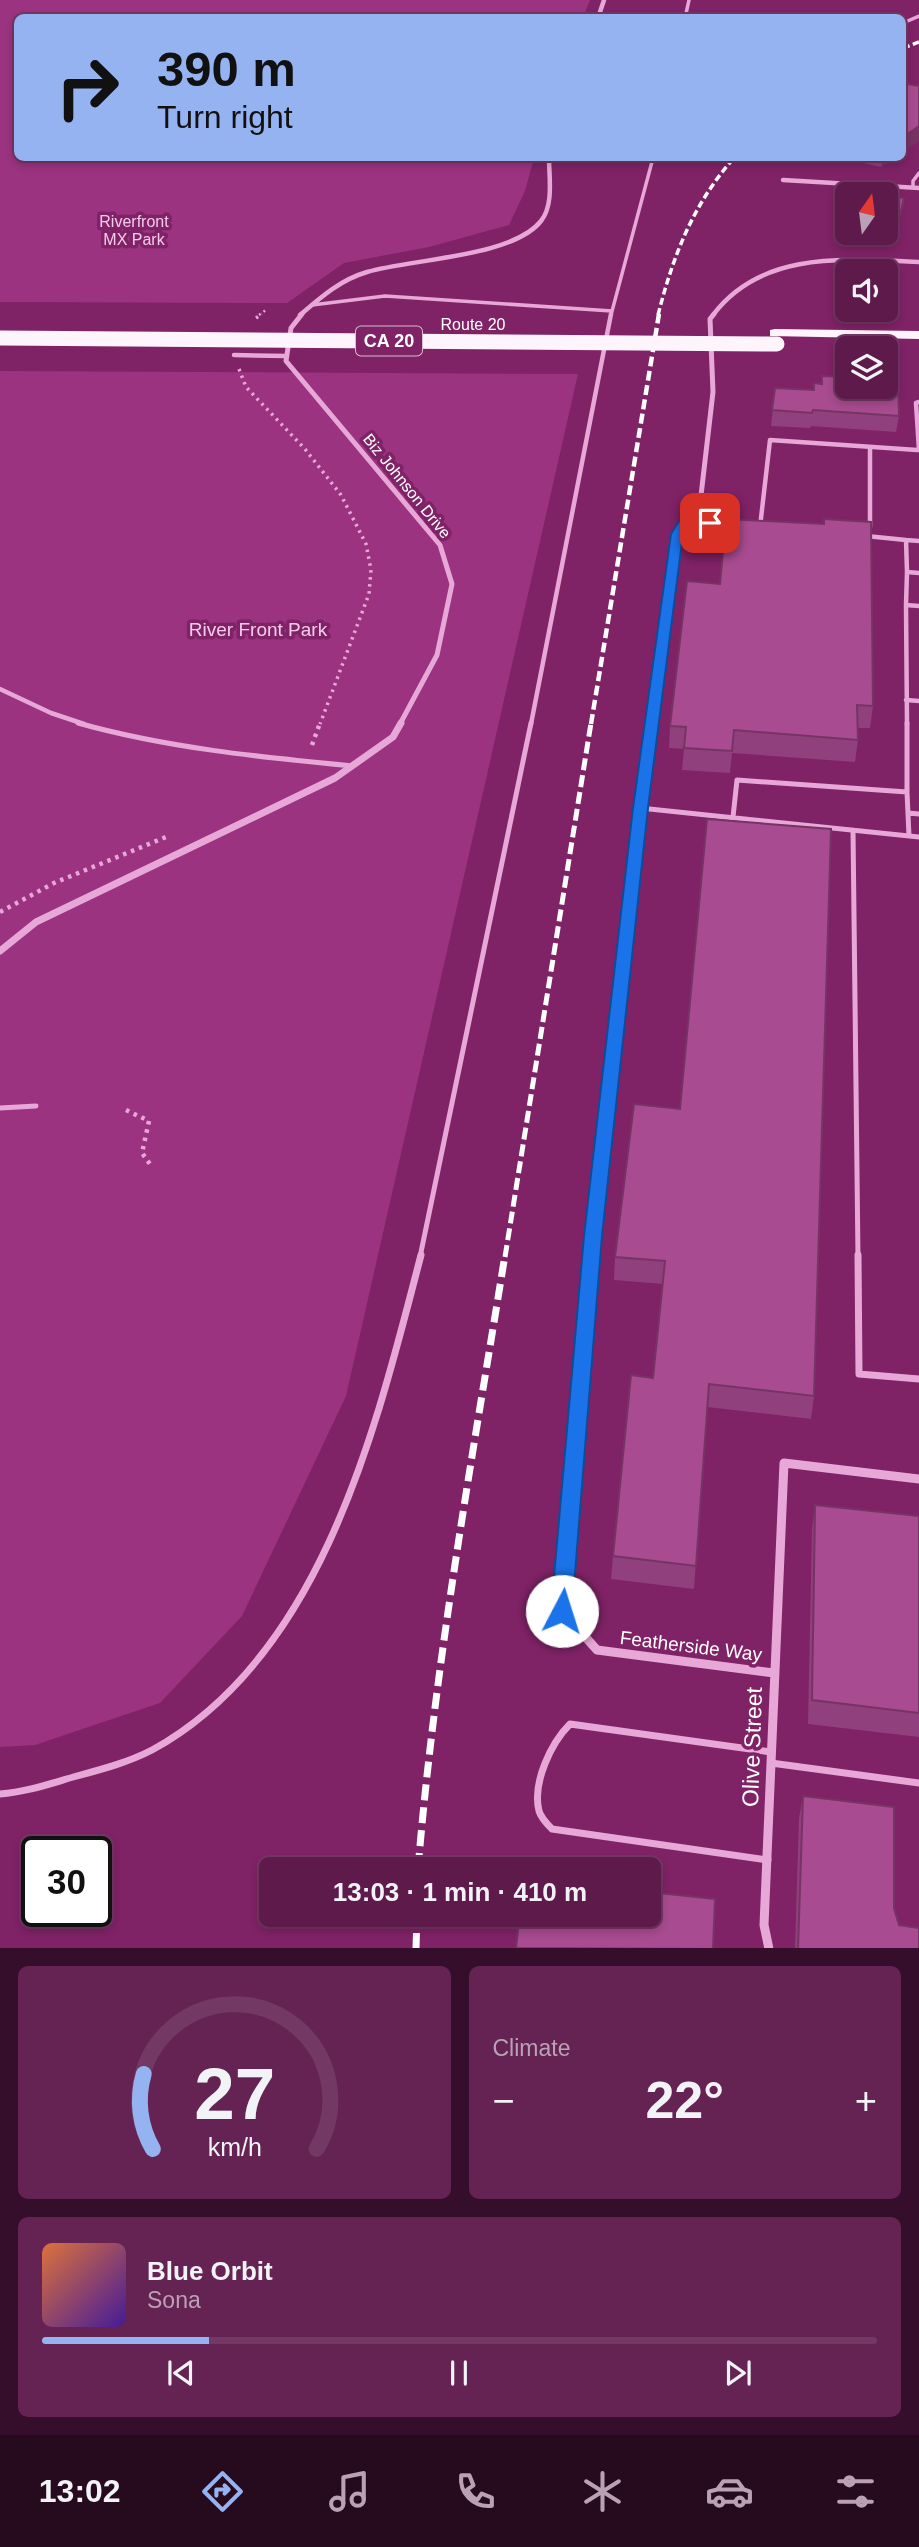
<!DOCTYPE html>
<meta charset="utf-8">
<style>
body{margin:0;font-family:Helvetica,sans-serif;background:#652353;color:#f1f3f6;height:100vh;display:flex;flex-direction:column;font-size:26px;white-space:nowrap}
*{box-sizing:border-box;margin:0}
p{font-size:23px;color:#baa1b5}
.icon{flex:none;width:38px;height:38px;fill:none;stroke:currentColor;stroke-width:2;stroke-linecap:round;stroke-linejoin:round}
.map{position:relative;height:1948px;overflow:hidden}
.side{display:flex;flex-direction:column;gap:18px;padding:18px;background:#340e2a;flex:1}
.side>*{flex:none}
.top-card{position:absolute;left:14px;top:14px;width:892px;height:147px;border-radius:10px;box-shadow:0 4px 10px #0003,0 0 0 2px #733864;background:#95b2f1;color:#111;overflow:hidden}
.needle{width:46px;rotate:14deg}
.buttons{position:absolute;left:835px;top:182px;display:grid;gap:14px}
.buttons a{display:grid;place-items:center;width:63px;height:63px;border-radius:10px;background:#5f1a4c;box-shadow:0 4px 10px #0003,0 0 0 2px #733864;font-size:35px}
.speed{position:absolute;left:21px;top:1836px;display:flex;gap:14px;font-size:35px;font-weight:700;text-align:center}
.speed>*{display:grid;place-content:center;width:91px;height:91px;border-radius:50%;background:#5f1a4c;box-shadow:0 4px 10px #0003,0 0 0 2px #733864;line-height:1}
.speed .limit{border:4px solid #111;border-radius:10px;background:#fff;color:#111}
.pin{position:absolute;display:grid;place-items:center;width:60px;height:60px;color:#fff;margin:-30px;border-radius:14px;box-shadow:0 4px 10px #0006}
.me{position:absolute;width:77px;margin:-38px;rotate:5deg;stroke-linejoin:round;filter:drop-shadow(0 0 5px #0008)}
.turn{display:flex;align-items:center;gap:24px;height:147px;padding:0 28px;font-size:32px}
.turn .icon{width:91px;height:91px;stroke-width:2.5}
.turn b{display:block;font-size:49px;line-height:60px}
.big{font-size:52px;font-weight:800;line-height:1.1}
.side .card{flex:1;display:flex;flex-direction:column;justify-content:center;gap:10px;min-width:0;padding:0 24px;border-radius:10px;background:#652353}
.side .dial{align-items:center;gap:0}
.dial svg{height:182px;overflow:visible;fill:none;stroke:#733864;stroke-width:7;stroke-linecap:round;text-anchor:middle}
.dial text{fill:#f1f3f6;stroke:none}
.song{display:flex;align-items:center;gap:21px}
.cover{width:84px;height:84px;border-radius:10px;background:linear-gradient(135deg,hsl(20 70% 55%),hsl(260 70% 35%))}
.played{height:7px;border-radius:4px;background:linear-gradient(90deg,#95b2f1 20%,#733864 20%)}
.keys{display:flex;justify-content:space-around;direction:ltr}
.heat{display:flex;justify-content:space-between;align-items:center;font-size:38px;direction:ltr}
.side .tiles{flex:1;display:grid;gap:18px;grid-template-columns:1fr 1fr}
.card:last-child{grid-column:span 2}
.trip{position:absolute;left:259px;top:1857px;width:402px;height:70px;border-radius:10px;background:#5f1a4c;box-shadow:0 4px 10px #0003,0 0 0 2px #733864;font-weight:800;line-height:70px;text-align:center}
.menu{display:flex;height:112px;justify-content:space-around;align-items:center;background:#260a1e;color:#baa1b5}
.menu .icon{width:49px;height:49px}
.menu .selected{color:#95b2f1}
.menu b{font-size:32px;color:#f1f3f6}
.map>svg:first-child{display:block}
.green{fill:#9b3380}
.lines{fill:none;stroke-linecap:round;stroke-linejoin:round}
.path-far2{stroke:#e7a8d7;stroke-width:2.5;stroke-dasharray:2 3.5;stroke-linecap:butt}
.path-far1{stroke:#e7a8d7;stroke-width:3.5;stroke-dasharray:2.5 4.5;stroke-linecap:butt}
.path{stroke:#e7a8d7;stroke-width:4.5;stroke-dasharray:3.5 5;stroke-linecap:butt}
.service-far3{stroke:#e7a8d7;stroke-width:3.5}
.service-far2{stroke:#e7a8d7;stroke-width:4.5}
.service-far1{stroke:#e7a8d7;stroke-width:5}
.service{stroke:#e7a8d7;stroke-width:7}
.minor-far3{stroke:#e7a8d7;stroke-width:4.5}
.minor-far2{stroke:#e7a8d7;stroke-width:5}
.minor-far1{stroke:#e7a8d7;stroke-width:7}
.minor{stroke:#e7a8d7;stroke-width:9}
.trunk{fill:#fef4fb;fill-rule:evenodd}
.rail-far3{stroke:#fff;stroke-width:3.5;stroke-dasharray:7 3.5;stroke-linecap:butt}
.rail-far2{stroke:#fff;stroke-width:4.5;stroke-dasharray:10 4.5;stroke-linecap:butt}
.rail-far1{stroke:#fff;stroke-width:5;stroke-dasharray:12 5;stroke-linecap:butt}
.rail{stroke:#fff;stroke-width:7;stroke-dasharray:16 7;stroke-linecap:butt}
.trunk-bridge{stroke:#fef4fb;stroke-width:15}
.wall{fill:#90407c}
.shaded-wall{fill:#763465}
.building{fill:#a84b90;stroke:#763465;stroke-width:2}
.route{fill:#1a73e8;stroke:#114b97;stroke-width:2}
.labels{text-anchor:middle;dominant-baseline:central;stroke-width:7;stroke-linejoin:round;paint-order:stroke}
.far-park-label{font-size:16px;fill:#f5cbeb;stroke:#7f2266}
.far-street-label{font-size:16px;fill:#fff;stroke:#7f2266}
.shield{fill:#7f2266;stroke:#d9bdd1;stroke-width:2}
.shield-label{font-size:18px;font-weight:bold;fill:#fff}
.park-label{font-size:19px;fill:#f5cbeb;stroke:#7f2266}
.street-label{font-size:19px;fill:#fff;stroke:#7f2266}
.near-street-label{font-size:23px;fill:#fff;stroke:#7f2266}
</style>
<div class="map">
<svg width="919" height="1949" viewBox="0 0 919 1949">
<rect width="100%" height="100%" fill="#7f2266"/>
<path class="green" d="M0 0H590L583 18H18V158H534L525 191 509 225 429 247 344 263 287 303 0 302Z
M0 371 578 374 346 1396 242 1616 160 1703 35 1745 0 1747Z"/>
<g class="lines">
<path class="path-far2" d="M259 315 266 310"/>
<path class="path-far1" d="M256 318 262 314
M239 369 246 387 305 449 341 495 366 544 371 570 369 594 320 724"/>
<path class="path" d="M312 745 320 723
M0 912 54 883 166 837
M126 1110 149 1121 142 1153 152 1167"/>
<path class="service-far3" d="M685 18 689 0
M903 23 919 16
M913 187V181L919 173
M312 305 385 296 612 311
M611 315 653 158"/>
<path class="service-far2" d="M234 355 287 356
M919 402 916 403 919 450
M870 447V527
M685 521 730 525
M760 527 770 440 917 450
M866 536 906 540 907 572 919 573
M906 540 919 541
M907 572 906 605 919 606
M906 605 907 724
M0 689 51 713 84 724
M906 700 919 701
M531 724 611 314"/>
<path class="service-far1" d="M78 723C167 748 260 757 352 766
M907 792 909 836
M640 808 919 837
M908 813 919 814
M733 817 737 780 907 792V723
M853 830 858 1257
M0 1108 36 1106
M420 1257 531 723"/>
<path class="service" d="M858 1255 859 1374 919 1379
M771 1763 919 1783
M0 1794C27 1792 52 1783 77 1776 103 1769 129 1762 152 1750 322 1657 376 1428 421 1255
M768 1860 552 1829C547 1824 541 1818 539 1811 532 1783 551 1743 570 1724L771 1752"/>
<path class="minor-far3" d="M598 18 604 0
M783 180 919 188
M300 315C321 297 340 280 367 272 411 259 513 257 541 221 554 205 549 177 549 158
M713 315C762 250 846 259 919 262"/>
<path class="minor-far2" d="M302 314 291 328 286 361 440 545 452 584 437 655 400 724
M651 724 677 534 700 504 713 392 710 319 714 314"/>
<path class="minor-far1" d="M0 951 36 922 335 778 393 737 401 723
M590 1257 652 723"/>
<path class="minor" d="M590 1255 562 1611 597 1650 774 1673
M769 1949 764 1925 784 1463 919 1479"/>
<path class="trunk" d="M775 329 919 331V339L770 336V330Z"/>
<path class="rail-far3" d="M903 48 919 42
M658 315C673 256 693 204 734 158"/>
<path class="rail-far2" d="M591 724 659 314"/>
<path class="rail-far1" d="M505 1257 591 723"/>
<path class="rail" d="M418 1869C435 1663 472 1459 505 1255
M416 1949 417 1914"/>
<path class="trunk-bridge" d="M0 338 777 344"/>
</g>
<path class="wall" d="M841 158H895L881 167Z
M843 193 847 194V224H840Z
M886 196 904 203 897 229 886 228Z
M822 376 899 416 896 432 811 426 810 428 771 426 775 388 813 390 821 384Z
M687 581 873 706 870 728H858V740L855 762 732 753 730 773 682 770 684 749 669 748 670 726Z
M634 1104 814 1396 811 1419 707 1407 694 1589 611 1579 613 1556 653 1378 663 1284 614 1280 615 1257Z
M815 1505 919 1516V1737L808 1724 812 1529Z
M803 1796 894 1908 899 1925 919 1949H795L799 1818Z"/>
<path class="shaded-wall" d="M919 126V141L903 152V137Z
M883 158H895L881 167Z"/>
<path class="building" d="M903 83 919 86V126L903 137Z
M843 193 861 194H847V219H841Z
M886 196 904 198 898 224 886 223Z
M822 376 847 377V387H886V379H898L899 416 813 410 812 413 772 410 775 388 814 390V383L822 384Z
M726 519 824 524V519L871 522 873 706 857 705 858 740 734 730 732 751 684 748 686 727 670 726 687 581 720 584Z
M707 819 831 829 814 1396 709 1384 696 1566 613 1556 631 1375 653 1378 665 1261 615 1257 634 1104 680 1109Z
M815 1505 919 1516V1713L812 1700Z
M803 1796 894 1807V1908L899 1925 919 1928V1949H798Z
M649 1892 715 1899 713 1949 516 1948 520 1914H649Z"/>
<path class="route" d="M685 517 710 519 717 523 710 527 689 525 683 534 648 808 602 1236 572 1611 569 1618 562 1620 554 1618 551 1611 584 1236 633 808 671 534 681 518Z"/>
<g class="labels">
<g class="far-park-label">
<text x="134" y="221">Riverfront<tspan x="134" dy="18">MX Park</tspan></text>
</g>
<g class="far-street-label">
<text x="473" y="324">Route 20</text>
<text transform="translate(407 486) rotate(51)">Biz Johnson Drive</text>
</g>
<rect class="shield" x="356" y="326.5" width="66" height="29" rx="5"/>
<g class="shield-label">
<text x="389" y="341">CA 20</text>
</g>
<g class="park-label">
<text x="258" y="629">River Front Park</text>
</g>
<g class="street-label">
<text transform="translate(691 1646) rotate(7)">Featherside Way</text>
</g>
<g class="near-street-label">
<text transform="translate(752 1747) rotate(-88)">Olive Street</text>
</g>
</g>
</svg>
<div class="buttons">
<a><svg class="needle" viewBox="-14 -14 28 28"><path d="M0-13l5 13h-10z" fill="#e53935"/><path d="M0 13l5-13h-10z" fill="#baa1b5"/></svg></a>
<a><svg class="icon" aria-label="sound" viewBox="0 0 24 24"><path d="M4 9h4l5-4v14l-5-4H4zM17 9q2 3 0 6"/></svg></a>
<a><svg class="icon" aria-label="layers" viewBox="0 0 24 24"><path d="M12 4l9 5-9 5-9-5zM3 14l9 5 9-5"/></svg></a>
</div>
<div class="speed"><div class="limit">30</div></div>
<div class="pin" style="left:710px;top:523px;background:#d93025"><svg class="icon" aria-label="arrive" viewBox="0 0 24 24"><path d="M6 21V4h12l-3 4 3 4H6"/></svg></div>
<svg class="me" style="left:562px;top:1611px" viewBox="-20 -20 40 40"><circle r="19" fill="#fff"/><path d="M0-13L10 11 0 6-10 11z" fill="#1a73e8"/></svg>
<div class="trip">13:03 · 1 min · 410 m</div>
<div class="top-card">
<div class="turn"><svg class="icon" aria-label="right" viewBox="0 0 24 24"><path d="M7 20v-9h11M14 6l5 5-5 5"/></svg><div><b>390 m</b>Turn right</div></div>
</div>
</div>
<section class="side">
<div class="tiles">
<div class="card dial"><svg viewBox="0 0 100 80">
<path d="M14 69A42 42 0 1 1 86 69"/>
<path d="M14 69A42 42 0 0 1 10 36" stroke="#95b2f1"/>
<text x="50" y="56" font-size="32" font-weight="700">27</text>
<text x="50" y="72" font-size="11">km/h</text>
</svg></div>
<div class="card"><p>Climate</p>
<div class="heat"><a>−</a><b class="big">22°</b><a>+</a></div>
</div>
<div class="card">
<div class="song"><i class="cover"></i><div><b>Blue Orbit</b><p>Sona</p></div></div>
<div class="played"></div>
<div class="keys"><svg class="icon" aria-label="previous" viewBox="0 0 24 24"><path d="M18 5L8 12l10 7zM5 5v14"/></svg><svg class="icon" aria-label="pause" viewBox="0 0 24 24"><path d="M8 5v14M16 5v14"/></svg><svg class="icon" aria-label="next" viewBox="0 0 24 24"><path d="M6 5l10 7-10 7zM19 5v14"/></svg></div>
</div>
</div>
</section>
<nav class="menu">
<b>13:02</b>
<svg class="icon selected" aria-label="directions" viewBox="0 0 24 24"><path d="M12 3l9 9-9 9-9-9zM9 14v-3h6M13 9l2 2-2 2"/></svg>
<svg class="icon" aria-label="music" viewBox="0 0 24 24"><path d="M9 18V5l10-2v13"/><circle cx="6" cy="18" r="3"/><circle cx="16" cy="16" r="3"/></svg>
<svg class="icon" aria-label="phone" viewBox="0 0 24 24"><path d="M5 4h4l2 5-3 2q2 4 5 5l2-3 5 2v4C11 20 4 13 5 4z"/></svg>
<svg class="icon" aria-label="climate" viewBox="0 0 24 24"><path d="M12 3v18M4 7l16 10M4 17L20 7"/></svg>
<svg class="icon" aria-label="car" viewBox="0 0 24 24"><path d="M5 17H2v-5l4-1 3-4h7l3 4 3 1v5h-3M9 17h6M6 11h13"/><circle cx="7" cy="17" r="2"/><circle cx="17" cy="17" r="2"/></svg>
<svg class="icon" aria-label="filters" viewBox="0 0 24 24"><path d="M4 7h16M4 17h16"/><circle cx="9" cy="7" r="2"/><circle cx="15" cy="17" r="2"/></svg>
</nav>
